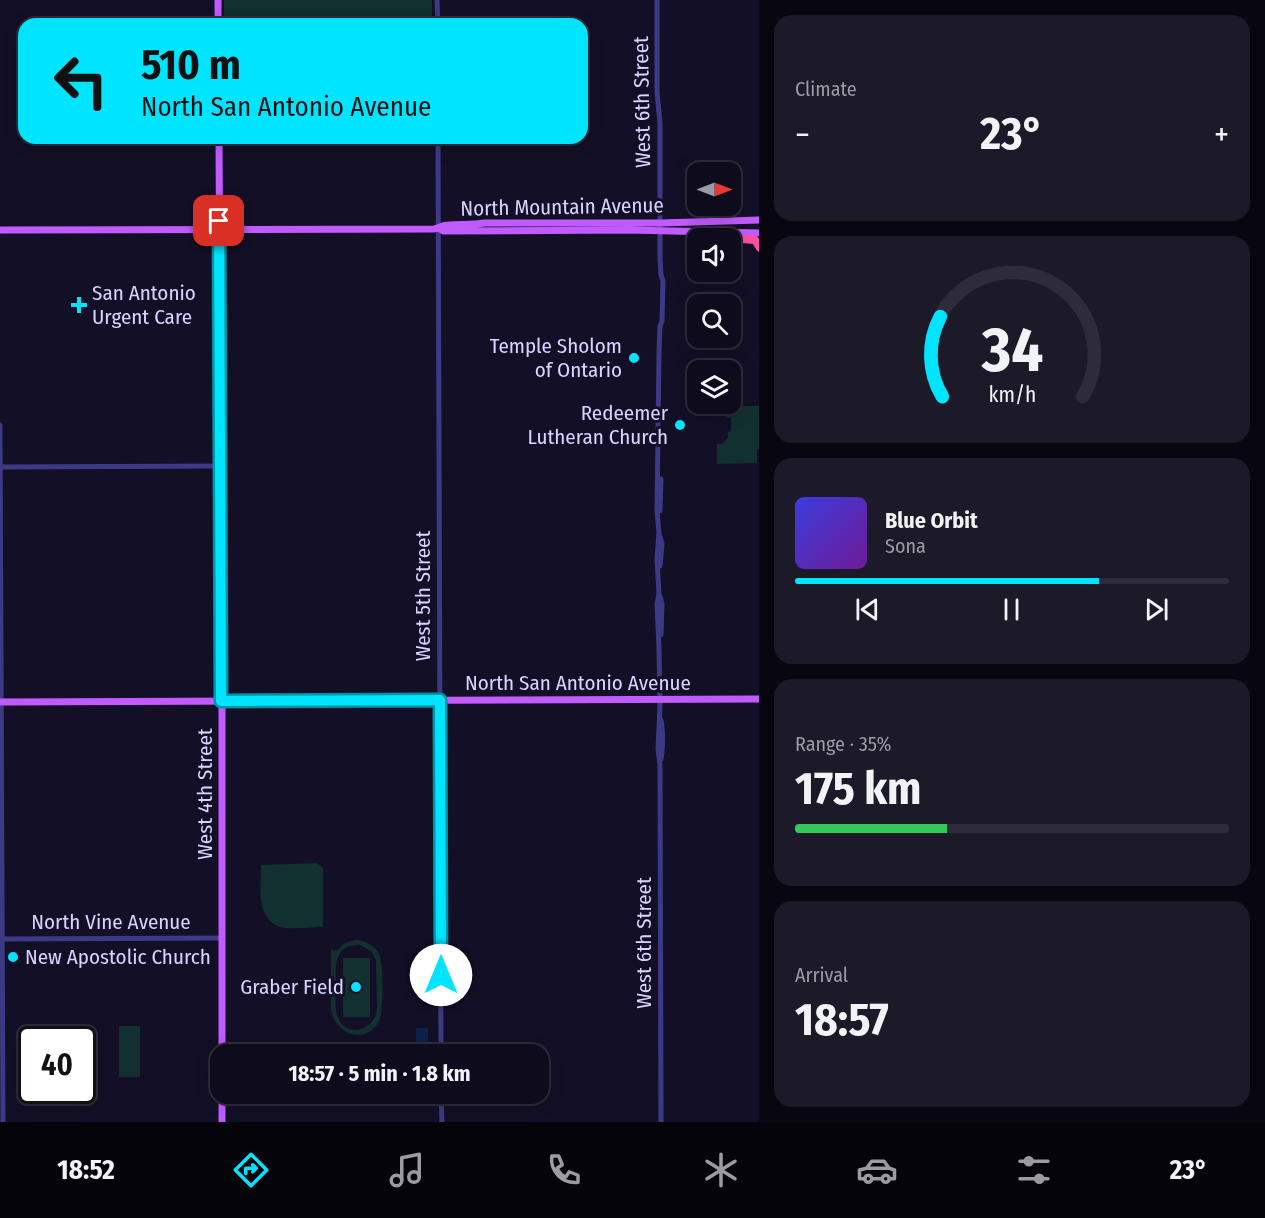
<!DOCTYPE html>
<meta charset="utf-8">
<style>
body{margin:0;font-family:"Fira Sans Condensed",sans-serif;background:#1c1929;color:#f1f3f6;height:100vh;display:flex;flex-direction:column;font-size:22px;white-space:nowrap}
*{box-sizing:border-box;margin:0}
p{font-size:20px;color:#9b9ba3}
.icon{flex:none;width:33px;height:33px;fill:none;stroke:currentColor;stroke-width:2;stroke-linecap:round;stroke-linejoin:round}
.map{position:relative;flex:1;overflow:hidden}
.details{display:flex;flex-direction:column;gap:15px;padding:15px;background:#08060f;width:506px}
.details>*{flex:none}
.top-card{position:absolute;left:18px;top:18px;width:570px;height:126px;border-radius:18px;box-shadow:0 3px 15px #0003,0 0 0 2px #2e2b3b;background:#00e5ff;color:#111;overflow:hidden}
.needle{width:39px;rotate:90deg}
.controls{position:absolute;left:687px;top:162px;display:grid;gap:12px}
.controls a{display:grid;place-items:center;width:54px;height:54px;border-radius:12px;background:#0e0b1c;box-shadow:0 3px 15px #0003,0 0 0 2px #2e2b3b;font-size:30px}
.speed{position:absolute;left:18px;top:1026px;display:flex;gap:12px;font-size:30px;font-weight:700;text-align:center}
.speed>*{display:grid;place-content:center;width:78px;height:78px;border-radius:50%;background:#0e0b1c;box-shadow:0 3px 15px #0003,0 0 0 2px #2e2b3b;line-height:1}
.speed .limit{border:3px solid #111;border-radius:9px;background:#fff;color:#111}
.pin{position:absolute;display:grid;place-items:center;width:51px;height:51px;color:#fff;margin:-26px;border-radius:12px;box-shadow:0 3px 9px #0006}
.me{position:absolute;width:66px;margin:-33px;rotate:0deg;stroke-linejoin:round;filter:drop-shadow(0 0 4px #0008)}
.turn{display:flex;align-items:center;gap:21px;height:126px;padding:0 24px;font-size:27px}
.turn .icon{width:78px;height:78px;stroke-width:2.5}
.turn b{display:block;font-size:42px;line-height:51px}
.big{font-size:45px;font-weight:700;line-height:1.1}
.details .widget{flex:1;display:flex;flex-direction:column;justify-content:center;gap:9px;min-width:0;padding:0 21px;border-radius:18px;background:#1c1929}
.details .dial{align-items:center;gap:0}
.dial svg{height:156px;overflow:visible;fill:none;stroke:#2e2b3b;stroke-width:7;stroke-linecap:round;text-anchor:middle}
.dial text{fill:#f1f3f6;stroke:none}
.song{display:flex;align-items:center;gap:18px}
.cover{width:72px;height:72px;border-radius:9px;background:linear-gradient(135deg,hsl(240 70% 55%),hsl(280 70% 35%))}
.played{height:6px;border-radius:3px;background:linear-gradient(90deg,#00e5ff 70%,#2e2b3b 70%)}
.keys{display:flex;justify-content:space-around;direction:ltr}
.heat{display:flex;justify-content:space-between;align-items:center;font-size:33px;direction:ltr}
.charge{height:9px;border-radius:4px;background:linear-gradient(90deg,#34c759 35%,#2e2b3b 0)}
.trip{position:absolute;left:210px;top:1044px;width:339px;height:60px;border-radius:18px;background:#0e0b1c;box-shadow:0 3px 15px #0003,0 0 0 2px #2e2b3b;font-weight:700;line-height:60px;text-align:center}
.dock{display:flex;height:96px;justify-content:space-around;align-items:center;background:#06040b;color:#9b9ba3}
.dock .icon{width:42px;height:42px}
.dock .current{color:#00e5ff}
.dock b{font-size:27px;color:#f1f3f6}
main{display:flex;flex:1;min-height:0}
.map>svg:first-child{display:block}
.green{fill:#12302f;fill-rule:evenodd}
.water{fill:#0c2248}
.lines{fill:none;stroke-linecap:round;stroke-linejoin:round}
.minor{stroke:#3d3a85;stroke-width:5}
.major{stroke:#c25bff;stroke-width:7}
.highway{stroke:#ff4fa3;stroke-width:8}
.route-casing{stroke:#0095a6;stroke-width:15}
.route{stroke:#00e5ff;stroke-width:10}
.poi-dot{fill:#00e5ff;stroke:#130f26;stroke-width:2}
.labels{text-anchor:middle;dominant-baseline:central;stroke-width:6;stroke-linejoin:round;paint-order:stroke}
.street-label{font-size:21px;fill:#d9d4ff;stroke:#130f26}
.poi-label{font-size:21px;fill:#d9d4ff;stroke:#130f26;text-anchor:end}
</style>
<main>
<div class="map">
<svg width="760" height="1122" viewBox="0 0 760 1122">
<rect width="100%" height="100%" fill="#130f26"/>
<path class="green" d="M224 0H432V24H224Z
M726 406H759L760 449H757V463L717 464V444H722L728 438V432L731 431V418L726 417Z
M317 863 323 868V927C311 927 291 930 280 927 255 918 261 886 261 865Z
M356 940C366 941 374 945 379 954 384 964 384 1014 378 1023 363 1046 334 1033 331 1009V949L336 951 345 943ZM360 945 371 951 376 960 377 1009C375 1030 348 1039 338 1018 334 1010 336 999 336 991 336 971 331 944 360 945Z
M343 958H370V1017H343Z
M119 1026H140V1077H119Z"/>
<path class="water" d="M416 1028H428V1049H416Z"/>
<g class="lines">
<path class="minor" d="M437 0 438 24
M657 0V92L660 123V259L661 275 663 281 662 321 660 326 659 353 657 511 659 533 657 559 659 594 657 604 659 648 660 706 658 749 660 764 661 1122
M438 138 441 1054
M0 425 3 1122
M0 467 220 466
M660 511 661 479
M660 537 662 544 660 566
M660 596 662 604 661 635
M661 720C663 731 663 748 661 759
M0 939 222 938
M441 1094 442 1122"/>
<path class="major" d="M218 0V24
M219 138 222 683V1054
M438 228 444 231 629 230 760 233
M0 230 434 229C439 228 443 225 448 225 461 224 472 225 485 223H661L760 220
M0 702 760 699
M222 1094V1122"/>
<path class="highway" d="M692 233 700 236 755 240 760 248"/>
</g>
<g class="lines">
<defs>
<path id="route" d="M219 221 221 701 440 700 441 975"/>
</defs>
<use href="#route" class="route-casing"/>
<use href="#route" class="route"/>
</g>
<g class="poi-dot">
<path d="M76 296h6v6h6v6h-6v6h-6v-6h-6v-6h6z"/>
<circle cx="634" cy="358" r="6"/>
<circle cx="680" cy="425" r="6"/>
<circle cx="13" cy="957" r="6"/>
<circle cx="356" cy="987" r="6"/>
</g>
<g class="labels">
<g class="street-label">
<text transform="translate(642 102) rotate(-91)">West 6th Street</text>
<text transform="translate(562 207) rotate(-1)">North Mountain Avenue</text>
<text transform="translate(423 596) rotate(-90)">West 5th Street</text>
<text x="578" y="683">North San Antonio Avenue</text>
<text transform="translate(205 794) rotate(-90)">West 4th Street</text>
<text x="111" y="922">North Vine Avenue</text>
<text transform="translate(644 943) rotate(-90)">West 6th Street</text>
</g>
<g class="poi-label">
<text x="92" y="293" text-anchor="start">San Antonio<tspan x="92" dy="24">Urgent Care</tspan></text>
<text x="622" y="346">Temple Sholom<tspan x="622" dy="24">of Ontario</tspan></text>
<text x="668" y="413">Redeemer<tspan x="668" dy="24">Lutheran Church</tspan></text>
<text x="25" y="957" text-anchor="start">New Apostolic Church</text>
<text x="344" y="987">Graber Field</text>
</g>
</g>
</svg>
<div class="controls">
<a><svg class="needle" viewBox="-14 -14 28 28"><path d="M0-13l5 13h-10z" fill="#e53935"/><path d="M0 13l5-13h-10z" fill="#9b9ba3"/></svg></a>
<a><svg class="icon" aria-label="sound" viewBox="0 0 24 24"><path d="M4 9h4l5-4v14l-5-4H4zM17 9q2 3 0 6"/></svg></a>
<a><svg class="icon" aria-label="search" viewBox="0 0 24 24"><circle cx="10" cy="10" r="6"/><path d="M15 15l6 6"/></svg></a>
<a><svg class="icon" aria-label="layers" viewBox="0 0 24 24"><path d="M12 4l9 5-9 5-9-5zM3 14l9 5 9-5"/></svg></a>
</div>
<div class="speed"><div class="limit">40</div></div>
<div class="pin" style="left:219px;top:221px;background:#d93025"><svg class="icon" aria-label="arrive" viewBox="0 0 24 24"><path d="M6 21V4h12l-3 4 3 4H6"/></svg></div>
<svg class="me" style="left:441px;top:975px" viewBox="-20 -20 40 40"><circle r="19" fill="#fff"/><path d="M0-13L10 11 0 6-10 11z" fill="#00e5ff"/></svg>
<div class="trip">18:57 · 5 min · 1.8 km</div>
<div class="top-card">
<div class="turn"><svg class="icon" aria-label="left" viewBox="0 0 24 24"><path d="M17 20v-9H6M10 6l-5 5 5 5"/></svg><div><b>510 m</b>North San Antonio Avenue</div></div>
</div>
</div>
<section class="details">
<div class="widget"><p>Climate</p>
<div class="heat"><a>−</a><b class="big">23°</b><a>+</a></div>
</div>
<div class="widget dial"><svg viewBox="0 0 100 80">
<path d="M14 69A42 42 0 1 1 86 69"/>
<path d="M14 69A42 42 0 0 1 13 28" stroke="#00e5ff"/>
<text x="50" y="56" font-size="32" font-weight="700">34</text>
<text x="50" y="72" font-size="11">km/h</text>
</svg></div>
<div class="widget">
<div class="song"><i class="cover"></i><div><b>Blue Orbit</b><p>Sona</p></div></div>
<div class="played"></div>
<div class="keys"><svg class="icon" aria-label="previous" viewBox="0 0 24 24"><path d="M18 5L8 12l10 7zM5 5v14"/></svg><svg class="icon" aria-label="pause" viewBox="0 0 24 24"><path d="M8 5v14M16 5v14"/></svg><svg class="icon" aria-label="next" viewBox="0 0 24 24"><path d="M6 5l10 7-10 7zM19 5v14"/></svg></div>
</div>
<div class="widget"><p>Range · 35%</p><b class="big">175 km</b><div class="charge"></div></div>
<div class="widget"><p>Arrival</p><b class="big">18:57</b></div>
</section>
</main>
<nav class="dock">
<b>18:52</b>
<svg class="icon current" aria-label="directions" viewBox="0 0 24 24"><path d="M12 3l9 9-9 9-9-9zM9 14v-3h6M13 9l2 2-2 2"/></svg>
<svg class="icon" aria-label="music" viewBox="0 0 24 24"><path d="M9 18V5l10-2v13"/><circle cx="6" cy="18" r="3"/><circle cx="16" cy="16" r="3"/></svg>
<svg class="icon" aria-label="phone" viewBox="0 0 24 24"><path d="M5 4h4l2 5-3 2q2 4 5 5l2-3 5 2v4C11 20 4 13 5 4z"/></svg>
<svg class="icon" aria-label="climate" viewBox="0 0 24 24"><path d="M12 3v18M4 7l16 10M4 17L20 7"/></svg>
<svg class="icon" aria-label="car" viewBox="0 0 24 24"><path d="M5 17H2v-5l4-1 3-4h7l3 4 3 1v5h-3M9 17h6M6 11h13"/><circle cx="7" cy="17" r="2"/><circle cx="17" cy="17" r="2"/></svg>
<svg class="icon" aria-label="filters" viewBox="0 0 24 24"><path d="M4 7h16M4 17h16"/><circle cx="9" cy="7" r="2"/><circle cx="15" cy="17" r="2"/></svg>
<b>23°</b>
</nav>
